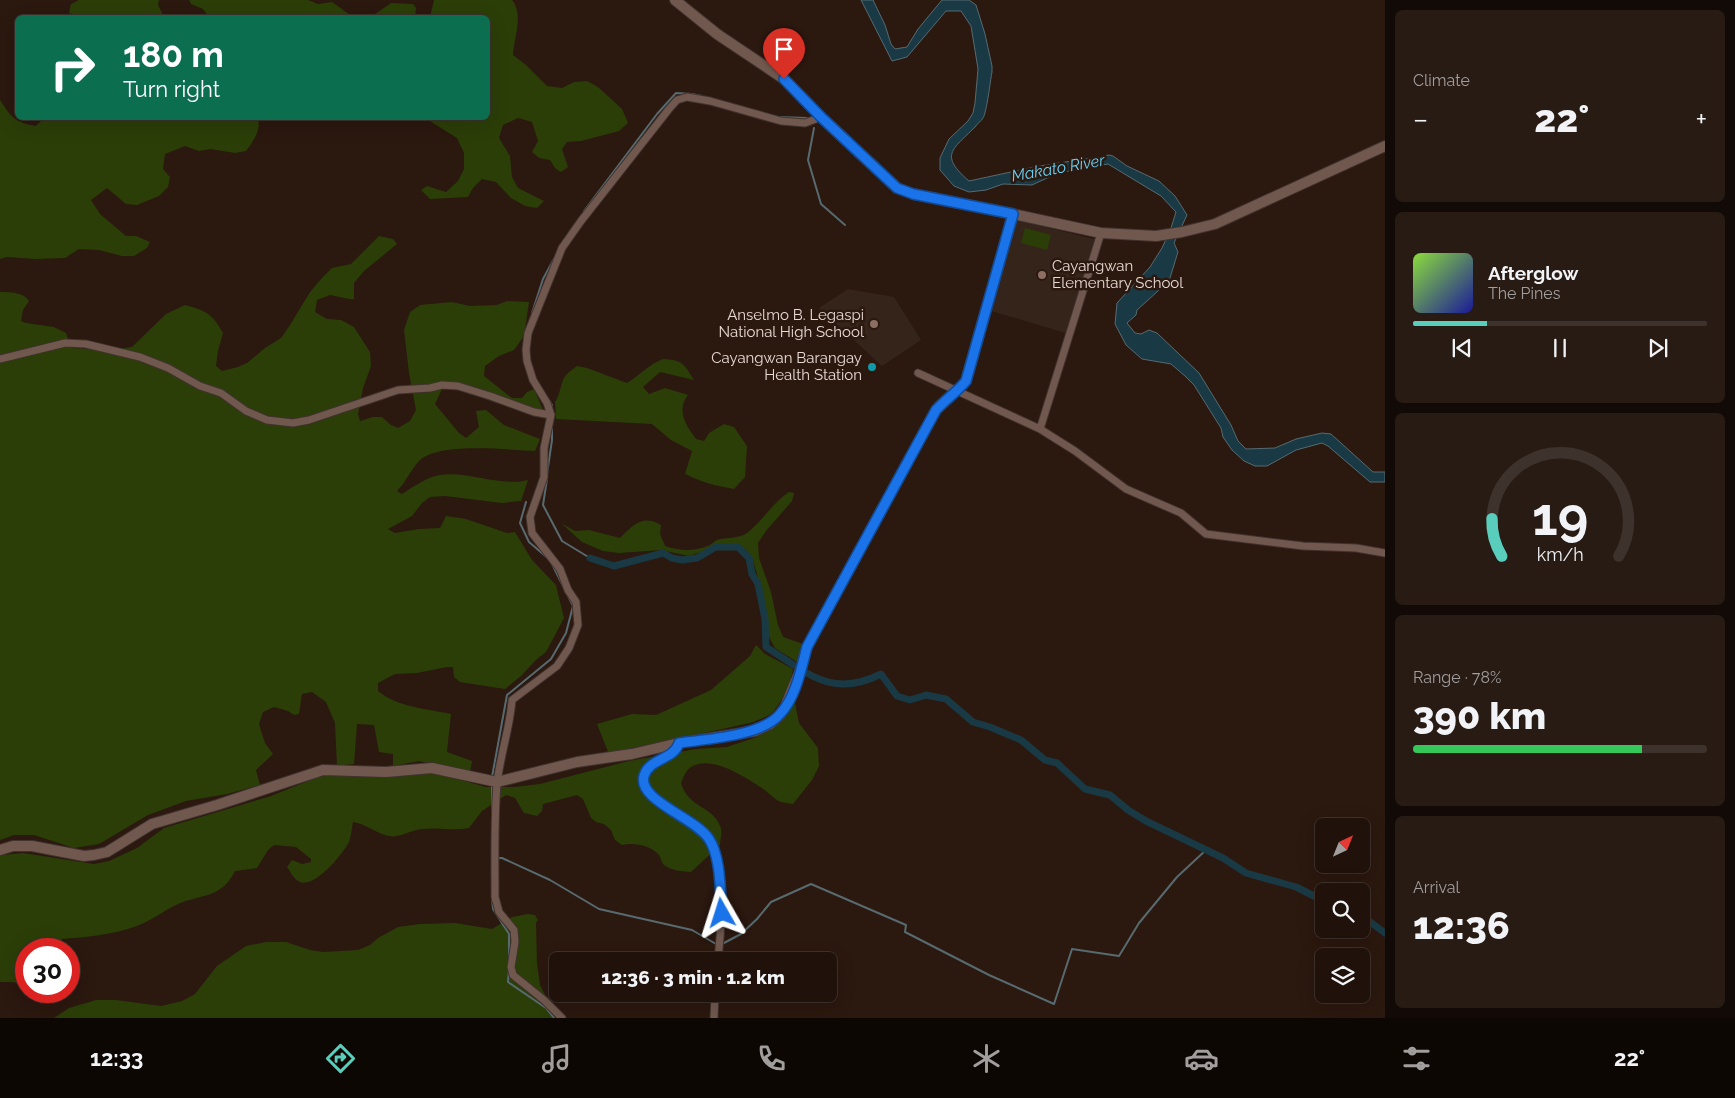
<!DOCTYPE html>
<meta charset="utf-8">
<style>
body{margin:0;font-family:Raleway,sans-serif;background:#281b14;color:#f1f3f6;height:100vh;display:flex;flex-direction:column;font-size:19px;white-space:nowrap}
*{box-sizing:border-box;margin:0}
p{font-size:16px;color:#a29e9d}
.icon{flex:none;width:28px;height:28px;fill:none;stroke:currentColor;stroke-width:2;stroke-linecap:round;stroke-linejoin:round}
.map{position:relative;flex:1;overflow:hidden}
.panel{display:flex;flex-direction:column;gap:10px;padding:10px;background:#120a06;width:350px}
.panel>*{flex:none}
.guide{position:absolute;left:15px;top:15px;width:475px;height:105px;border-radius:8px;box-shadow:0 5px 20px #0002,0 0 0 1px #3d322c;background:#0b6e4f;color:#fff;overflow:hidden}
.needle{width:32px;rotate:43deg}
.tools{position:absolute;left:1315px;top:818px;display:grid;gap:10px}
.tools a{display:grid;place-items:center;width:55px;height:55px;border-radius:8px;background:#20120b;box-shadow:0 5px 20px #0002,0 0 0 1px #3d322c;font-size:25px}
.speed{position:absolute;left:15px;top:938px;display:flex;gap:10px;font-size:25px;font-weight:700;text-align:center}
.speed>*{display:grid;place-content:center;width:65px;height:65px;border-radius:50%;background:#20120b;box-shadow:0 5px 20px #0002,0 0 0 1px #3d322c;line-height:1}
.speed .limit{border:8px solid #d22;background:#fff;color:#111}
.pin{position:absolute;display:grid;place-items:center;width:42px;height:42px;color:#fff;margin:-51px -21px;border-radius:50% 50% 50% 0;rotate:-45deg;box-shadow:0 0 5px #0007}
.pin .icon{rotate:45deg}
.me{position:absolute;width:55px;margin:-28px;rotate:354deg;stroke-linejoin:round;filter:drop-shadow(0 0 4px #0008)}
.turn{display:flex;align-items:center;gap:18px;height:105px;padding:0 25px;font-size:22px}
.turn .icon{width:65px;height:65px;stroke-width:2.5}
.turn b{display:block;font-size:35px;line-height:42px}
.big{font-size:38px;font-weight:800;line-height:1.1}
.panel .widget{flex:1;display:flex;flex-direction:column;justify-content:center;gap:8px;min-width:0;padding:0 18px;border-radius:8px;background:#281b14}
.panel .dial{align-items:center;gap:0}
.dial svg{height:130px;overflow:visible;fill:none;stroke:#3d322c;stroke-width:7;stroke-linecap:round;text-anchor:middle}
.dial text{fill:#f1f3f6;stroke:none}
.song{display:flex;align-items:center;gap:15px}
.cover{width:60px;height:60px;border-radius:8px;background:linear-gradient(135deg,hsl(90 70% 55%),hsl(240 70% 35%))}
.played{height:5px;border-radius:2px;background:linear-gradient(90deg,#5acebd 25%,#3d322c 25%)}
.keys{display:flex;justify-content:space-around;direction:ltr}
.heat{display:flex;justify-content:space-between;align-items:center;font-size:28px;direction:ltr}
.charge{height:8px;border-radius:4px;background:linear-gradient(90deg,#34c759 78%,#3d322c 0)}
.trip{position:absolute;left:549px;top:952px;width:288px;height:50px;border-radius:8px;background:#20120b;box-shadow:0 5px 20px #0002,0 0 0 1px #3d322c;font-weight:800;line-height:50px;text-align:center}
.dock{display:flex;height:80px;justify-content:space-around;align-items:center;background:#0d0704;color:#a29e9d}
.dock .icon{width:35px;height:35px}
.dock .selected{color:#5acebd}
.dock b{font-size:22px;color:#f1f3f6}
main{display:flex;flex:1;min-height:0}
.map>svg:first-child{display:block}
.education{fill:#34241a}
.green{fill:#2b3e08}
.water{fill:#193a45;stroke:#576a70}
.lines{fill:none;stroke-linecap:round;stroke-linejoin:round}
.stream{stroke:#576a70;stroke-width:2}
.canal{stroke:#193a45;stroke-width:7}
.street-casing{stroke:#41322e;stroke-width:9}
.secondary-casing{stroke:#41322e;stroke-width:12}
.street{stroke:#70584e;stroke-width:7}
.secondary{stroke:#70584e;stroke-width:10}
.route-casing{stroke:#114b97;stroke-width:12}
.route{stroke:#1a73e8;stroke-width:9}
.education-dot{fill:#8d6e63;stroke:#2b180f;stroke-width:2}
.culture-dot{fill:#0f9aa8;stroke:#2b180f;stroke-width:2}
.labels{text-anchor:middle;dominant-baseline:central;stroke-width:5;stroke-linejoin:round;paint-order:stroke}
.poi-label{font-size:15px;fill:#e7d9d3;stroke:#2b180f;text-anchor:end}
.water-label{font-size:16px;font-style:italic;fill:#69d2f7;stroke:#2b180f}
</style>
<main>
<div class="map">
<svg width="1385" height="1018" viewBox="0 0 1385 1018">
<rect width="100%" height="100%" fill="#2b180f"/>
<path class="education" d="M1014 219 1097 240 1065 333 988 310Z
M848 289 894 297 921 340 882 366 819 308Z"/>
<path class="green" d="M79 0H159L158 5 164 17H82L69 13 71 4Z
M189 0H308L318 4 332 2 353 17H209L203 9 191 4Z
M434 0H512C524 15 514 37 513 55L526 65 547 86 562 88 574 82 587 81 598 87 622 109 628 123 619 131 581 141 567 142 562 149 568 167 561 172 555 168 550 160 539 158 532 152 538 141 532 122 518 118 503 125 499 138 510 156 512 177 518 188 544 201 537 208 525 206 511 198 496 182 482 179 473 188 468 197 430 199 421 190 427 186 446 192 458 181 464 169V153L457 138 425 118H488V18L430 17Z
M391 3 413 4 416 8 415 17H371Z
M0 100C12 118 14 122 36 126L44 118H258C261 131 254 140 246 151L235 153 211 149 199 151 185 146 165 154 163 169 170 177 168 187 159 196 137 205 126 204 107 188 91 200 100 214 126 236H136L150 242 147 248 134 256H122L99 250 79 249 65 258 36 259 7 257 0 259Z
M1025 228 1051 235 1047 250 1021 243Z
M379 236 393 239 397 244 364 271 354 283V299H349L330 295 317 300 315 312 327 319 341 320 354 327 370 352 371 366 363 388 358 414 360 421 373 417H382L391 425 398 428 410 421 416 410 409 373 404 330 410 312 420 305 452 302 470 306 497 305 507 301 529 302 524 336 514 350 499 356 485 366 484 376 512 398H522L527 392 534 389 544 412 451 388 442 389 435 404 459 433 466 438 479 427 476 411 486 410 504 425 540 439 535 451C508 450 441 442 420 460 411 469 406 482 397 491L402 494C413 487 427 477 440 475 469 471 499 487 528 480L521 501 502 503 445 496 430 497 422 503 412 516 388 529 395 533 419 529 440 528 446 516 466 519 507 533 515 532 532 560 556 585 564 618 546 652 537 659 521 676 505 689 460 682 454 677 453 667H447L417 673 395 674 378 683V691C397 707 428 709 451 714L447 752 472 761 470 772 419 761 393 766V754L379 752 374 725 357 724 354 764 337 766 335 723 326 702 312 692 302 694 299 714 294 715 288 711 274 707 263 712 259 724 265 743 273 754 256 770 260 785 227 794 186 801 148 815 99 844 74 848 34 835H14L0 840V292C11 292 23 292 29 301L23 310 21 321 26 323 54 327 66 333 71 348 113 350 132 347 166 314 185 305C206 311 212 313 223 333L218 351 216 366 222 371 238 367 247 363 265 348 281 338 290 325 310 292 322 278 332 268 351 264Z
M663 359C683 360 684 364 694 380L660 372 643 387 649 394 665 388 688 395C676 410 686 426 696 439L704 441 709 433 724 424 734 427 747 446 745 477 734 489C716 486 701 482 685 474L692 451 671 440 652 424 556 419 555 402C560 395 560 386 564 378 567 373 573 369 577 366L587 368 627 383C640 375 649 364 663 359Z
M789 492 794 493 792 501 766 531 758 543 759 558 771 592 778 625 783 637 803 644 797 662 775 648 769 637 764 599 752 557 745 549 738 545H722L689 556 661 550 619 553 603 551 582 542 561 523 575 531 589 530 620 538C633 525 643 514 661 525L660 534 665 546C681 551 694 552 710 545 713 543 714 541 717 540 727 537 738 539 747 533 763 521 772 503 789 492Z
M756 645 765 654 793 669C792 680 780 706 772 713 767 717 759 719 754 722L609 754 597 724 632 714 656 715 711 690 750 656Z
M794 698 799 723 818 748 819 766 812 780 793 804C789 803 785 803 781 802 775 800 768 792 762 788 745 777 711 754 691 767 686 770 683 778 681 783 689 809 712 805 720 826 723 831 720 840 720 845L691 872C681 871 672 871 664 865 661 862 661 858 659 855 651 845 633 842 622 845L615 840 611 830 604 824 596 822 591 818 583 799 577 795 543 804 542 811 537 816 524 813 515 798 506 795 482 811 469 828C453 831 438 827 422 829 409 830 399 840 385 835 373 831 365 824 353 822 352 828 351 836 349 842 343 854 315 888 300 882 293 879 291 872 287 867L292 860 302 864 311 862V859L296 847 274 845 268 850 257 868 235 871C222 898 202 894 178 904 163 911 150 922 134 927 111 935 86 937 62 939L56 949H26V984L11 982H0V856L3 855 23 853 94 864 109 861 137 848 164 828 271 796 318 777 351 772H433L486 787H514L540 784 629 761 696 749 727 747 757 737 775 725Z
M528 914 535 915 538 920 536 923 537 963 540 985 557 1018H54L69 1008 96 1000H116L161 1006 182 1001 195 994 217 966 246 946 266 942H286L310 950 323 952 358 950 370 945 378 938 398 927 420 924 455 923 492 929 512 917Z"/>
<path class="water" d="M861 0H873L885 25 891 44 895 49 907 47 918 29 942 0H969L976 5 985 34 992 66V72C990 82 987 111 983 118 981 121 977 124 975 127 952 150 939 155 969 181L1034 167 1109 155 1113 156 1127 166 1159 181 1175 196 1187 215 1174 243 1178 252 1169 281 1137 310 1136 315 1127 323 1135 333 1141 334 1149 330 1157 333 1199 373 1231 425 1238 441 1246 449 1275 448 1296 439 1322 433 1331 434 1373 472H1385V482H1370L1328 446 1322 443 1296 450 1267 466H1255L1244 461 1232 450 1223 437 1221 428 1194 385 1185 376 1171 364 1142 359 1126 345 1115 324 1117 303 1150 267 1162 248 1171 228 1176 212 1161 196 1108 164 1058 173 1032 185 1003 184 986 190 969 192 954 186 940 170V158L949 139 968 121 973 113 975 103 978 69 971 26 961 11H946L907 57 892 61Z"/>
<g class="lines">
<path class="stream" d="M779 117 807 118
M814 128 808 160 821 204 845 225
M584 211 657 114 676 93 692 94 702 96
M533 315 532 313 543 279 555 257
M549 400 552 405V410
M547 474 552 440V424
M547 479 543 505 562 541 590 558
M492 777 507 695 551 659 566 633 573 606 550 560 529 542 520 523 526 502
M492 784V889
M497 858H502L550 880 599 909 692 930 716 944
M492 899 493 909 509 934V962
M722 944 741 934 757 919 771 902 811 884 906 925 905 932 989 975 1054 1004 1072 949 1119 956 1139 923 1177 877 1206 850
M509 969 508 982 546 1008 554 1018"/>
<path class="canal" d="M590 558 614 566 663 553 672 558 682 560 697 558 716 547H738L749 558 752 574 758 584 765 619 766 647C808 673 831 699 881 674L897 696 910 700 926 695 946 699 973 722 990 727 1021 740 1045 760 1057 763 1085 789 1110 795 1128 810 1146 821 1223 858 1246 873 1296 887 1324 901
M1361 915 1385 933"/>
<defs>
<path id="street" d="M0 359 65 343 86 344 140 357 168 368 200 386 221 393 246 411 267 420 293 423 309 420 398 390 430 388 442 385 458 386 490 396 534 412 551 415
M918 373 1040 429 1075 451 1126 489 1181 513 1206 534 1303 546 1356 548 1385 553
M1040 429 1101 233
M679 743 675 751 650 765 644 776V788L652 797 698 826 708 837 715 850 722 913 718 961
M562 1018 544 1000 513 975 511 967 515 942 514 930 499 912 495 897C495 859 494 821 497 784 500 755 510 728 512 700L557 666 569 648 578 625 576 602 568 590 560 569 532 533 530 517 544 477V448L551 415 547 403 533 380 527 361 526 350 528 333 562 248 581 221 669 109 677 100 687 97 710 101 781 121 805 123 821 117
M714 1018 715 994"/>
<path id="secondary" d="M675 0 717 34 784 79 821 117 897 188 913 194 1013 214 1101 233 1156 236 1182 232 1215 224 1385 146
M0 850 13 846H32L84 856 94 855 107 852 152 824 217 805 323 770 386 772 432 768 497 782 577 762 632 754 679 743 755 731 770 724 780 715 785 707 800 671 807 647 936 410C946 399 957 392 966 381L1013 214"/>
</defs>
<use href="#street" class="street-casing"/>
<use href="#secondary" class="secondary-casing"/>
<use href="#street" class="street"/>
<use href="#secondary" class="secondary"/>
</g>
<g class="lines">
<defs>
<path id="route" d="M722 913C720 891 721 857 709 839 696 818 637 800 644 776 649 758 674 760 679 743 707 739 762 736 780 714 796 697 801 669 807 647L936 410C946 399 957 392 966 381L1013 214 913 194 897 188 821 117 784 79"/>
</defs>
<use href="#route" class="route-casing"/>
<use href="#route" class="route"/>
</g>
<g class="education-dot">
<circle cx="1042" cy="275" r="5"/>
<circle cx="874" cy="324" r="5"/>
</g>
<circle class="culture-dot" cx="872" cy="367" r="5"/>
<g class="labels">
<g class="poi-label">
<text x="1052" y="266" text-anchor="start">Cayangwan<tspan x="1052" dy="17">Elementary School</tspan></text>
<text x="864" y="315">Anselmo B. Legaspi<tspan x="864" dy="17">National High School</tspan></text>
<text x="862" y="358">Cayangwan Barangay<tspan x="862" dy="17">Health Station</tspan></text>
</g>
<g class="water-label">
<text transform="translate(1058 168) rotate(-10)">Makato River</text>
</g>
</g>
</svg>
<div class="tools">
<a><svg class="needle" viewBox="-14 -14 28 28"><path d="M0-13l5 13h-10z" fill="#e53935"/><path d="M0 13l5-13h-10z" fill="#a29e9d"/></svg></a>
<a><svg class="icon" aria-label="search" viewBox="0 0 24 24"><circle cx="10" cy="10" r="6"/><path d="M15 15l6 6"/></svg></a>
<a><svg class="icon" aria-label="layers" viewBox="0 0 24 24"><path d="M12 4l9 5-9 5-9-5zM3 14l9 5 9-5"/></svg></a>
</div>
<div class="speed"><div class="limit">30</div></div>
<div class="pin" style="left:784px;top:79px;background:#d93025"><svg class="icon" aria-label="arrive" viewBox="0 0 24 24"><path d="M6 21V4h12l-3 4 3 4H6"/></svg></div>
<svg class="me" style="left:722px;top:913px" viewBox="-20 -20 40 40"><path d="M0-17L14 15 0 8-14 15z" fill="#1a73e8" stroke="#fff" stroke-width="4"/></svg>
<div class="trip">12:36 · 3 min · 1.2 km</div>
<div class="guide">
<div class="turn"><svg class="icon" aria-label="right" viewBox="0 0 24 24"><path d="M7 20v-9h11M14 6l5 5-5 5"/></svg><div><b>180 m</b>Turn right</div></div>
</div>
</div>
<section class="panel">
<div class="widget"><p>Climate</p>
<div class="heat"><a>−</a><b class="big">22°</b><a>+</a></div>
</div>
<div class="widget">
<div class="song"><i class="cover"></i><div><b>Afterglow</b><p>The Pines</p></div></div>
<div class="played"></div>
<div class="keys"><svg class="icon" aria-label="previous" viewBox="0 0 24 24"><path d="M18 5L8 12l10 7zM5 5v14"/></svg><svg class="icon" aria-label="pause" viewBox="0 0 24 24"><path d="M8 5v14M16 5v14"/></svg><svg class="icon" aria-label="next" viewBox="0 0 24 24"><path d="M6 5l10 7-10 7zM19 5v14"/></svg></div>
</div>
<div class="widget dial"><svg viewBox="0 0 100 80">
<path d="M14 69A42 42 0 1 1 86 69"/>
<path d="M14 69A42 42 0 0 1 8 46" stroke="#5acebd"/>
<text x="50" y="56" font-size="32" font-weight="700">19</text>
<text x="50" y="72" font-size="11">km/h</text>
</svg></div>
<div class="widget"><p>Range · 78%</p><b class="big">390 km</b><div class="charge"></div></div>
<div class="widget"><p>Arrival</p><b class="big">12:36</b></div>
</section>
</main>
<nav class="dock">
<b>12:33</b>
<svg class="icon selected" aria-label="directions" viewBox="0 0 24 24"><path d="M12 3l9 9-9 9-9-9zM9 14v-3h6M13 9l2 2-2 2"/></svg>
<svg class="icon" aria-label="music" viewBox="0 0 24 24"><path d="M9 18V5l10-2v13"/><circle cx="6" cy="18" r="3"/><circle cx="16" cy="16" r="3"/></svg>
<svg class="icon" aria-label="phone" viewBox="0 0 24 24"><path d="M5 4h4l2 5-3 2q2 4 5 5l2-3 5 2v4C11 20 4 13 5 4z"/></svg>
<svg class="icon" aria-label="climate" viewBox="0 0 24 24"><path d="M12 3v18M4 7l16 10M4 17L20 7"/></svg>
<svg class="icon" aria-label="car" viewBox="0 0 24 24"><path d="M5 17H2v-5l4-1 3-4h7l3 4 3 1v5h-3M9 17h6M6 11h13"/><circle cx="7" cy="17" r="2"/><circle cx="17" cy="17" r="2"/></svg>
<svg class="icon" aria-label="filters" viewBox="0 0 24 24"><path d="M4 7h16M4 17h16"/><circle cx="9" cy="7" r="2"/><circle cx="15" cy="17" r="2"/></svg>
<b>22°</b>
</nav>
